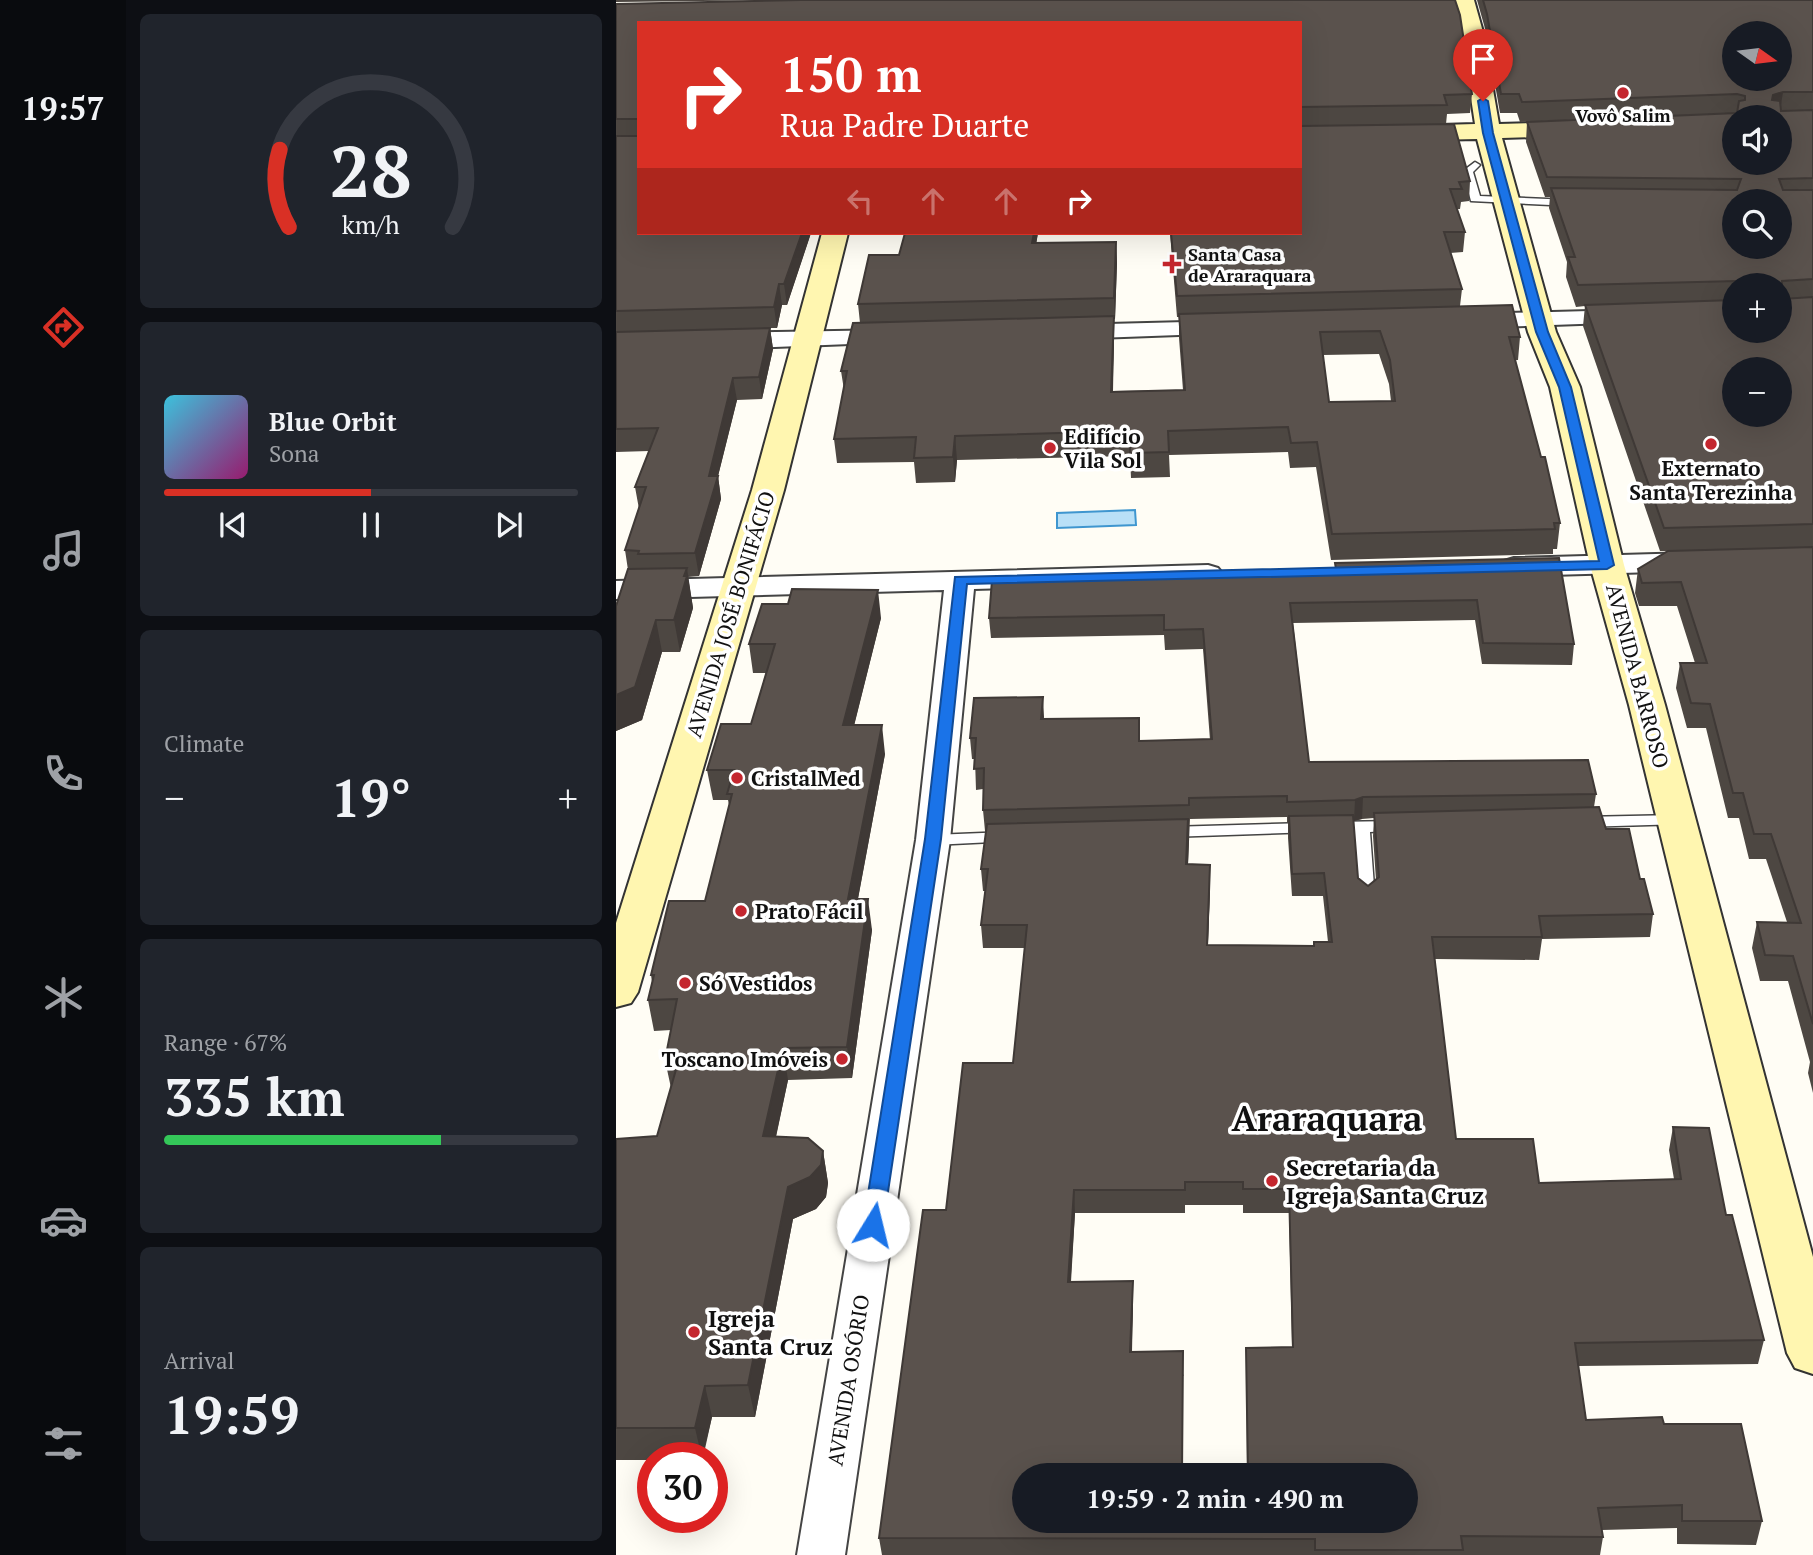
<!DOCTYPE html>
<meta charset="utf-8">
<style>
body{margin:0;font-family:"PT Serif",serif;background:#20242c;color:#f1f3f6;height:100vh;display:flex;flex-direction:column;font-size:26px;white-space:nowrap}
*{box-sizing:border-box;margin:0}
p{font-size:23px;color:#9ea1a6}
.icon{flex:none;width:38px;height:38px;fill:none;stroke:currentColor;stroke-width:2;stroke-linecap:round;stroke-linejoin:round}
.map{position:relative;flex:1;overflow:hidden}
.panel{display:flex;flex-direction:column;gap:14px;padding:14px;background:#0d0f14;width:490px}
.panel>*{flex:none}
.top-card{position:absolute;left:21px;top:21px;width:665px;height:214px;border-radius:0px;box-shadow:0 7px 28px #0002;background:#d93025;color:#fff;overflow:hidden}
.needle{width:46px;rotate:104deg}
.fabs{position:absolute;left:1106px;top:21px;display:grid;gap:14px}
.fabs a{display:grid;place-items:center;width:70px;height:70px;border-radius:50%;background:#171b24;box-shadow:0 7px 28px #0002;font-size:35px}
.speed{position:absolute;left:21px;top:1442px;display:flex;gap:14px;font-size:35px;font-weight:700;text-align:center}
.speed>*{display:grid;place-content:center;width:91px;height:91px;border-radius:50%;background:#171b24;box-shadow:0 7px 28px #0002;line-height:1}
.speed .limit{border:10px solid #d22;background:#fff;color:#111}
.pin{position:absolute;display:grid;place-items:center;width:60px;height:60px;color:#fff;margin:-72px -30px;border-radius:50% 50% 50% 0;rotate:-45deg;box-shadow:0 0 7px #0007}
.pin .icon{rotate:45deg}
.me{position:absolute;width:77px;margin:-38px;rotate:9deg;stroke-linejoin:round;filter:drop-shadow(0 0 5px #0008)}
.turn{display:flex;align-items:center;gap:24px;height:147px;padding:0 28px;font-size:32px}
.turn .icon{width:91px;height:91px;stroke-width:2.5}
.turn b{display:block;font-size:49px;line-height:60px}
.lanes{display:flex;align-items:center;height:66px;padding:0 28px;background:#0003;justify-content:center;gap:35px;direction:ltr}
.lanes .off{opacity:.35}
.big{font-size:52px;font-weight:800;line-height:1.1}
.panel .tile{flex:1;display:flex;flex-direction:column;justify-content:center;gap:10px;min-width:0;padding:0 24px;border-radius:10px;background:#20242c}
.panel .dial{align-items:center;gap:0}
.dial svg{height:182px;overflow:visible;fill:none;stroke:#363941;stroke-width:7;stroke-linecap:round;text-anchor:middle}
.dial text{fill:#f1f3f6;stroke:none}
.song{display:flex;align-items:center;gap:21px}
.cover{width:84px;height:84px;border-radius:10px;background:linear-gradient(135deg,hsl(190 70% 55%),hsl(320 70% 35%))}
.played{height:7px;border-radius:4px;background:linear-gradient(90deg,#d93025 50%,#363941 50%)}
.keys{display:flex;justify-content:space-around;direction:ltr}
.heat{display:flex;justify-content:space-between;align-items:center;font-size:38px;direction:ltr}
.charge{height:10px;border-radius:5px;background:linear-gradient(90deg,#34c759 67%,#363941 0)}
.trip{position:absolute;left:396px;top:1463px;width:406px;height:70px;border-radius:35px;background:#171b24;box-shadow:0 7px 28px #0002;font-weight:800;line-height:70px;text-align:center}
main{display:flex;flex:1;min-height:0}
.menu{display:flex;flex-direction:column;width:126px;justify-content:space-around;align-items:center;background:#090b0e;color:#9ea1a6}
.menu .icon{width:49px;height:49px}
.menu .current{color:#d93025}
.menu b{font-size:32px;color:#f1f3f6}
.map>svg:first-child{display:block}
.water{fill:#b9e0f7;stroke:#3f96cf;stroke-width:2}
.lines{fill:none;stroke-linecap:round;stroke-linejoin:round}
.lane-casing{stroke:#444;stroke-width:3}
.street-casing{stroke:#444;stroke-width:4}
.secondary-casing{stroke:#333;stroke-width:4}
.lane{fill:#fff;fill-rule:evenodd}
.street{fill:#fff;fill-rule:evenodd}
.secondary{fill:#fff6b0;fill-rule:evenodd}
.wall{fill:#4d4742;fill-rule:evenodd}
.shaded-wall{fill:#3f3936}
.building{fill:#5a524d;stroke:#3f3936;stroke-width:2;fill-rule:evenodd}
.route{fill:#1a73e8;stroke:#114b97;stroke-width:2}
.poi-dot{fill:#c4262e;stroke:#fff;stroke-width:2.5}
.labels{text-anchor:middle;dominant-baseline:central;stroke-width:7;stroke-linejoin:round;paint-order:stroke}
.far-poi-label{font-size:18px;font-weight:bold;fill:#111;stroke:#fff}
.poi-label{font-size:21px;font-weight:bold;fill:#111;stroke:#fff;text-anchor:start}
.street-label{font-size:21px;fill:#111;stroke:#fff}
.near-poi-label{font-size:24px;font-weight:bold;fill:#111;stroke:#fff;text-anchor:start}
.town-label{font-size:35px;font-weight:bold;fill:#111;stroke:#fff}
</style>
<main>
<nav class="menu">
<b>19:57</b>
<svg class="icon current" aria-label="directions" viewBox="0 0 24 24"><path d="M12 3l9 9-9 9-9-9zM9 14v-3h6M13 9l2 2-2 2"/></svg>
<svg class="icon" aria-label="music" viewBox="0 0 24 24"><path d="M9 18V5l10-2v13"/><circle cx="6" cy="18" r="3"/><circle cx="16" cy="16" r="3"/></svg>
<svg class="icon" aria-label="phone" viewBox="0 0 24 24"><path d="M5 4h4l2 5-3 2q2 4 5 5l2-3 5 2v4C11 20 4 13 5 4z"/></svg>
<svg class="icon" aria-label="climate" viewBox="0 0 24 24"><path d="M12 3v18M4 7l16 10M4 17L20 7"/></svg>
<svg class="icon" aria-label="car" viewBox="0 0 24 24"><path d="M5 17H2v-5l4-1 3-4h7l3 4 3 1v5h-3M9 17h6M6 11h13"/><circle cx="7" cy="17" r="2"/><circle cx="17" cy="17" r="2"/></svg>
<svg class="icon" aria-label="filters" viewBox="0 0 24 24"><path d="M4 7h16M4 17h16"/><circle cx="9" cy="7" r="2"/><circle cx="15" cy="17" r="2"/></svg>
</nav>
<section class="panel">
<div class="tile dial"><svg viewBox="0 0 100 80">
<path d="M14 69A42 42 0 1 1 86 69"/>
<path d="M14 69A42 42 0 0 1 10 35" stroke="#d93025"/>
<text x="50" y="56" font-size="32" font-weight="700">28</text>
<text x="50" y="72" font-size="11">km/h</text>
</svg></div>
<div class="tile">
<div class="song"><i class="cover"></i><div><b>Blue Orbit</b><p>Sona</p></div></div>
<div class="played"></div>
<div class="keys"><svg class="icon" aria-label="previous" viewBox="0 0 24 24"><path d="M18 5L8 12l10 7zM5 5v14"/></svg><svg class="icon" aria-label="pause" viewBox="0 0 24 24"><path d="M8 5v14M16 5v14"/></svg><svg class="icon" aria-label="next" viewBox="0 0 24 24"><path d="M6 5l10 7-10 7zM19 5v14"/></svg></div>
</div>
<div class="tile"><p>Climate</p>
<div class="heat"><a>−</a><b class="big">19°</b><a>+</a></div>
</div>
<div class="tile"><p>Range · 67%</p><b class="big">335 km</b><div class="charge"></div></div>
<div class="tile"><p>Arrival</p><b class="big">19:59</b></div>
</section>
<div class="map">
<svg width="1197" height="1555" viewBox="0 0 1197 1555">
<rect width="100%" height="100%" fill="#fffdf5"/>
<path class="water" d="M519 510 520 525 441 528V513Z"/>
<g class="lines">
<defs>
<path id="lane" d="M859 162 864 165 857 172 864 196 955 200 960 203 955 206 855 201 847 171Z
M1061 815 1067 816 1069 820 1067 824 966 827 958 822 966 817Z
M779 821 785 822 787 826 785 830 754 832 759 900 757 904H745L743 900 737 832H717L709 827 717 822Z
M692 823 698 824 700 828 698 832 553 837 545 832 553 827Z
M391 832 399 837 397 841 317 845 309 840 317 835Z"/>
<path id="street" d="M1011 310 1020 312 1023 317 1020 322 855 328 846 326 843 321 846 316 855 314Z
M609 321 618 323 621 328 618 333 453 339 444 337 441 332 444 327 453 325Z
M276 330 285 332 288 337 285 342 110 349 101 346 97 341 101 336 110 333Z
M1075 553 1085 556 1090 562 1085 568 1075 571 898 576 888 573 883 567 888 561 898 558Z
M592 565 602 568 607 574 602 580 592 583 358 589 334 840 229 1555H181L300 840 328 590 0 599V581Z"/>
<path id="secondary" d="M836 0H858L867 32 883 124 962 122 971 124 974 129 971 134 962 136 886 138 940 332 964 387 1008 565 1049 705 1197 1257V1374L1179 1368 1171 1353 1013 705 974 565 934 387 912 332 861 139 684 143V129L859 124 845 32Z
M206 233H232L168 490 22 992 15 1003 0 1007V923L136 490Z"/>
</defs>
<use href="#lane" class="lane-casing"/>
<use href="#street" class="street-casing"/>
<use href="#secondary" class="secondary-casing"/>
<use href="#lane" class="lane"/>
<use href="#street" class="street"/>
<use href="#secondary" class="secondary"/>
</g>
<path class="wall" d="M0 0H161L0 2Z
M185 0H839L844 15 856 94 854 113 831 114 830 124H838L854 181 853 201 845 202 844 209H841L849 232 847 252 834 253 846 289 844 306 896 305 904 337 902 360H899L925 457H929L944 523 941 549H937V554L715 560 700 467 674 468 672 452 553 455 554 477 515 478 514 456 341 460 339 482 300 483 298 462 221 463 218 439 228 390 225 371 237 323H244L242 304 253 255H283L289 233H422L420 243 500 242 501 263 499 319H498V339L497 391 567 390 563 338V317H561L554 233H684V23H23V233H195L171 305H166L161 328H154L157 349 146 399 121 400 102 476 105 499 83 576 72 577 77 608 64 652H46L26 720 0 731V606L12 570 9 550 23 509 19 487 33 451 0 452V4ZM763 354 773 384 775 401 713 402 707 355Z
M861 0H1197V1093L1192 1073 1194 1062 1172 981H1144L1136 948 1141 922H1171L1150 859H1133L1123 818H1112L1090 728H1071L1060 688 1064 663H1079L1061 606H1023L1019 593 1022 569 1052 551H1044L967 326 969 306 960 307 950 277 951 262 933 208 934 197H929L910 142 911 122 1118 113 904 122 901 113H884L870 32ZM1118 285H1164L1118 331Z
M943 558 958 644 956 665 866 664 859 620 677 623 693 762 980 794 978 807 990 829 1024 879 1037 914 1034 937 926 939 923 960 819 959 840 1139 923 1183 1058 1179 1053 1150 1057 1127 1110 1215 1148 1340 1142 1364 962 1366 970 1420 1048 1424 1146 1521 1140 1545 1061 1544V1528L986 1530 987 1537 984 1555H266L263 1538 330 1210 397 1063 409 948H367L365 925 369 891H367L365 869 370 831H369L367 810V789L360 790 359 759H356L354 738 428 719 524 741 594 740 587 649 549 650 548 635 375 638 373 618 548 576 719 569V563ZM671 817V823H672V838L676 896H707L712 942 698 946 592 945 594 887 572 864 574 819ZM758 818 757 836 760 880 752 886 742 878 737 821 746 819ZM569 1205H627V1213H673L676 1347 630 1348 631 1475H789L408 1521 568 1375 516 1352 517 1304V1281L455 1282 459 1213H569Z
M265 618 238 725 269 754 242 899 256 930 236 1078 172 1080 160 1137 207 1151 212 1183 210 1197 200 1209 177 1219 139 1417H96L87 1458H37V1460H0V1139L41 1136 55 1088 49 1060 55 1030 38 1031 32 1000 36 982 35 975 89 901 113 805 112 800H97L91 770 135 724 150 673H137L133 644Z"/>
<path class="shaded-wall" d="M1167 92 1164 111 1154 117 1157 95Z
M186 233H195L171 305 168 284Z
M418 233H422L417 264 416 243Z
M500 242 501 263 499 319 498 298Z
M163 284 166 305 161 328 158 307Z
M498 316V339L496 416 495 392Z
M154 328 157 349 146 399 143 377Z
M117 378 121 400 102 476 105 499 83 576 79 553 93 476Z
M339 436 341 460 339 482 337 457Z
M71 568 77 608 64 652 58 620Z
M262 590 265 618 231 754 227 725Z
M40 620 46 652 26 720 0 731V695Z
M427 697 428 717 426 740 425 719Z
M266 725 269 754 236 930 232 899Z
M747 797 746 819 738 821 739 800Z
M572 819 573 841 571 887 570 864Z
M594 865V887L591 968V945Z
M252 899 256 930 236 1078 231 1047Z
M167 1048 172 1080 153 1168 147 1136Z
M207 1151 212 1183 210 1197 200 1209 177 1219 139 1417 132 1385 172 1187Z
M458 1190 459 1213 453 1305 452 1282Z
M517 1281V1304L515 1375 514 1352Z
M89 1386 96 1417 86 1458 79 1428Z"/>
<path class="building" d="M185 0H839L844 15 856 94 828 95 831 105 684 107V23H23V233H186L168 284H163L158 307 0 311V136H22V119H0V4Z
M867 0H1197V92H1167L1157 95 1156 100 1164 101 1165 111 1197 110V178L1163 179 1167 190H1197V279L1166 281V299L1197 297V524L1048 528 969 305 1118 300V331H1164V285H1124L1121 281 962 285 952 257H959L935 188 1121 190 1125 179 931 177 911 122 1121 113 1123 101 1129 100V96L1121 94 906 102 903 94H885L871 14ZM1118 33H1164V79H1118ZM1118 117H1164V163H1118ZM1118 201H1164V247H1118ZM1118 369H1164V415H1118Z
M838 124 854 181 843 182 846 189H834L849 232H828L846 289 561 296 555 233H684V126Z
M289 233H418L416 243 500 242 498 298 242 304 253 255H283Z
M896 305 904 337H893L925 457H929L944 523H938L939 529 716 534 701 442 675 443 672 427 552 431 553 452 514 453V431L339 436 337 457 298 458 300 437 218 439 231 371H225L237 323 498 316 495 392 569 390 563 314ZM764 331 774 360 779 401 713 402 704 332Z
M154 328 143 377 117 378 93 476H102L79 553 22 554 23 551 9 550 30 487H19L42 428 0 429V332Z
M1197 547V1024L1177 956 1149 955 1141 922 1185 923 1155 834H1138L1127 793H1117L1094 704 1075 703 1064 663H1091L1065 582 1026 583 1022 569 1052 551Z
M943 558 958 644 867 643 861 600 674 603 693 762 972 760 980 794 747 797 739 800 671 802V796L573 798V805L367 810 368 768 358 769 360 738H354L358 698 427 697 425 719 523 718V741L596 739 587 629 548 630V615L373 618 376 580 548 576V572L720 569 719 563Z
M71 568 68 576H71L58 620H40L19 687 0 695V606L12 569Z
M176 589 262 590 227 725H266L232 899H252L231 1047 167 1048 147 1136 192 1138 207 1151 205 1165 194 1177 172 1187 132 1385 89 1386 79 1428H0V1139L41 1136 63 1059 49 1060 61 999 32 1000 38 975H35L53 901H89L116 794H111L118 770H91L105 724H135L159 644H133L146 604H172Z
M983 807 990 829H1013L1024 879H1028L1037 914 923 916 926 937H816L840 1139H917L923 1183 1065 1179 1057 1127 1093 1128 1110 1215H1116L1148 1340 959 1343 970 1420 1046 1417 1048 1424H1125L1146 1521H1066V1505L982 1508 987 1537 845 1536 847 1550H699V1539L263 1538 307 1210H330L347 1063H397L411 925H365L372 869H365L371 824 572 819 570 864 594 865 591 945 698 946V942H716L708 873 676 874 673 816 737 815 742 878 752 886 763 877 758 813ZM569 1182H627V1189H673L677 1347 630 1348 632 1475H789V1521H408V1475H591L566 1474 567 1351 514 1352 517 1281 452 1282 458 1190H569Z"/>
<path class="route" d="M867 98 872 101 877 133 932 332 955 387 998 565 991 569 351 584 325 839 267 1225 264 1230 257 1233 249 1230 247 1225 309 839 339 577 983 561 943 387 920 332 867 133 862 101Z"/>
<g class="poi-dot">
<circle cx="1007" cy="93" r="7"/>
<path d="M552.5 253.5h7v7h7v7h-7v7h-7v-7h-7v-7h7z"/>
<circle cx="1095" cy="444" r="7"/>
<circle cx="434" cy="448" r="7"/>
<circle cx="121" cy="778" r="7"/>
<circle cx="125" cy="911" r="7"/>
<circle cx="69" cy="983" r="7"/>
<circle cx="226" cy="1059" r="7"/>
<circle cx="656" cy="1181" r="7"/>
<circle cx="78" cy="1332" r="7"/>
</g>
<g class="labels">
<g class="far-poi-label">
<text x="1007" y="115">Vovô Salim</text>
<text x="572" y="254" text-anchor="start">Santa Casa<tspan x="572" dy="21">de Araraquara</tspan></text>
</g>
<g class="poi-label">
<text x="448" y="436">Edifício<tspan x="448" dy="24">Vila Sol</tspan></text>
<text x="1095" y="468" text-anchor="middle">Externato<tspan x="1095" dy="24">Santa Terezinha</tspan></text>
<text x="135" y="778">CristalMed</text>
<text x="139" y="911">Prato Fácil</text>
<text x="83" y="983">Só Vestidos</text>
<text x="212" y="1059" text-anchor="end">Toscano Imóveis</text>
</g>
<g class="street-label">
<text transform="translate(114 614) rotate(-73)">AVENIDA JOSÉ BONIFÁCIO</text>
<text transform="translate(1022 676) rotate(75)">AVENIDA BARROSO</text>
<text transform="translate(232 1380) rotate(-81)">AVENIDA OSÓRIO</text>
</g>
<g class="near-poi-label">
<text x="670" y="1167">Secretaria da<tspan x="670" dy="28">Igreja Santa Cruz</tspan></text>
<text x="92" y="1318">Igreja<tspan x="92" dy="28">Santa Cruz</tspan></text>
</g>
<g class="town-label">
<text x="711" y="1118">Araraquara</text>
</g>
</g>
</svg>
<div class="fabs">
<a><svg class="needle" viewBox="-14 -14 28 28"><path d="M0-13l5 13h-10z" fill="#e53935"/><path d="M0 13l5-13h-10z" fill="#9ea1a6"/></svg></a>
<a><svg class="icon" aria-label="sound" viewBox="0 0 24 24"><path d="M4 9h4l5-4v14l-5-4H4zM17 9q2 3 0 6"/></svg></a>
<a><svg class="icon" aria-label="search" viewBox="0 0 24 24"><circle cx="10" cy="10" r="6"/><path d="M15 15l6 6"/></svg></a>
<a>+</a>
<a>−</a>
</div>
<div class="speed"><div class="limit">30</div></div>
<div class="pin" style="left:867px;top:101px;background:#d93025"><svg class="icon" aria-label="arrive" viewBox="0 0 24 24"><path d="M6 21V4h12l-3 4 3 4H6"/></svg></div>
<svg class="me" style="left:257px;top:1225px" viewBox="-20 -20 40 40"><circle r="19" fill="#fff"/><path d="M0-13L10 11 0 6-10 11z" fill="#1a73e8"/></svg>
<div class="trip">19:59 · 2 min · 490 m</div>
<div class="top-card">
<div class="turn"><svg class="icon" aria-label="right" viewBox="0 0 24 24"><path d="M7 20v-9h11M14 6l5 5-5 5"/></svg><div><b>150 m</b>Rua Padre Duarte</div></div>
<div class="lanes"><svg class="icon off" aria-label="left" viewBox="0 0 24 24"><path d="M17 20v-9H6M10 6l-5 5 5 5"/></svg><svg class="icon off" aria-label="ahead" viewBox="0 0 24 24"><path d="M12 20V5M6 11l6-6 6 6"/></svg><svg class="icon off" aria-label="ahead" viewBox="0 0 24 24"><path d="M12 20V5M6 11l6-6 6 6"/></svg><svg class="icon" aria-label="right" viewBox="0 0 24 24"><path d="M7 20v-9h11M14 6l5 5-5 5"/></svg></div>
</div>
</div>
</main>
